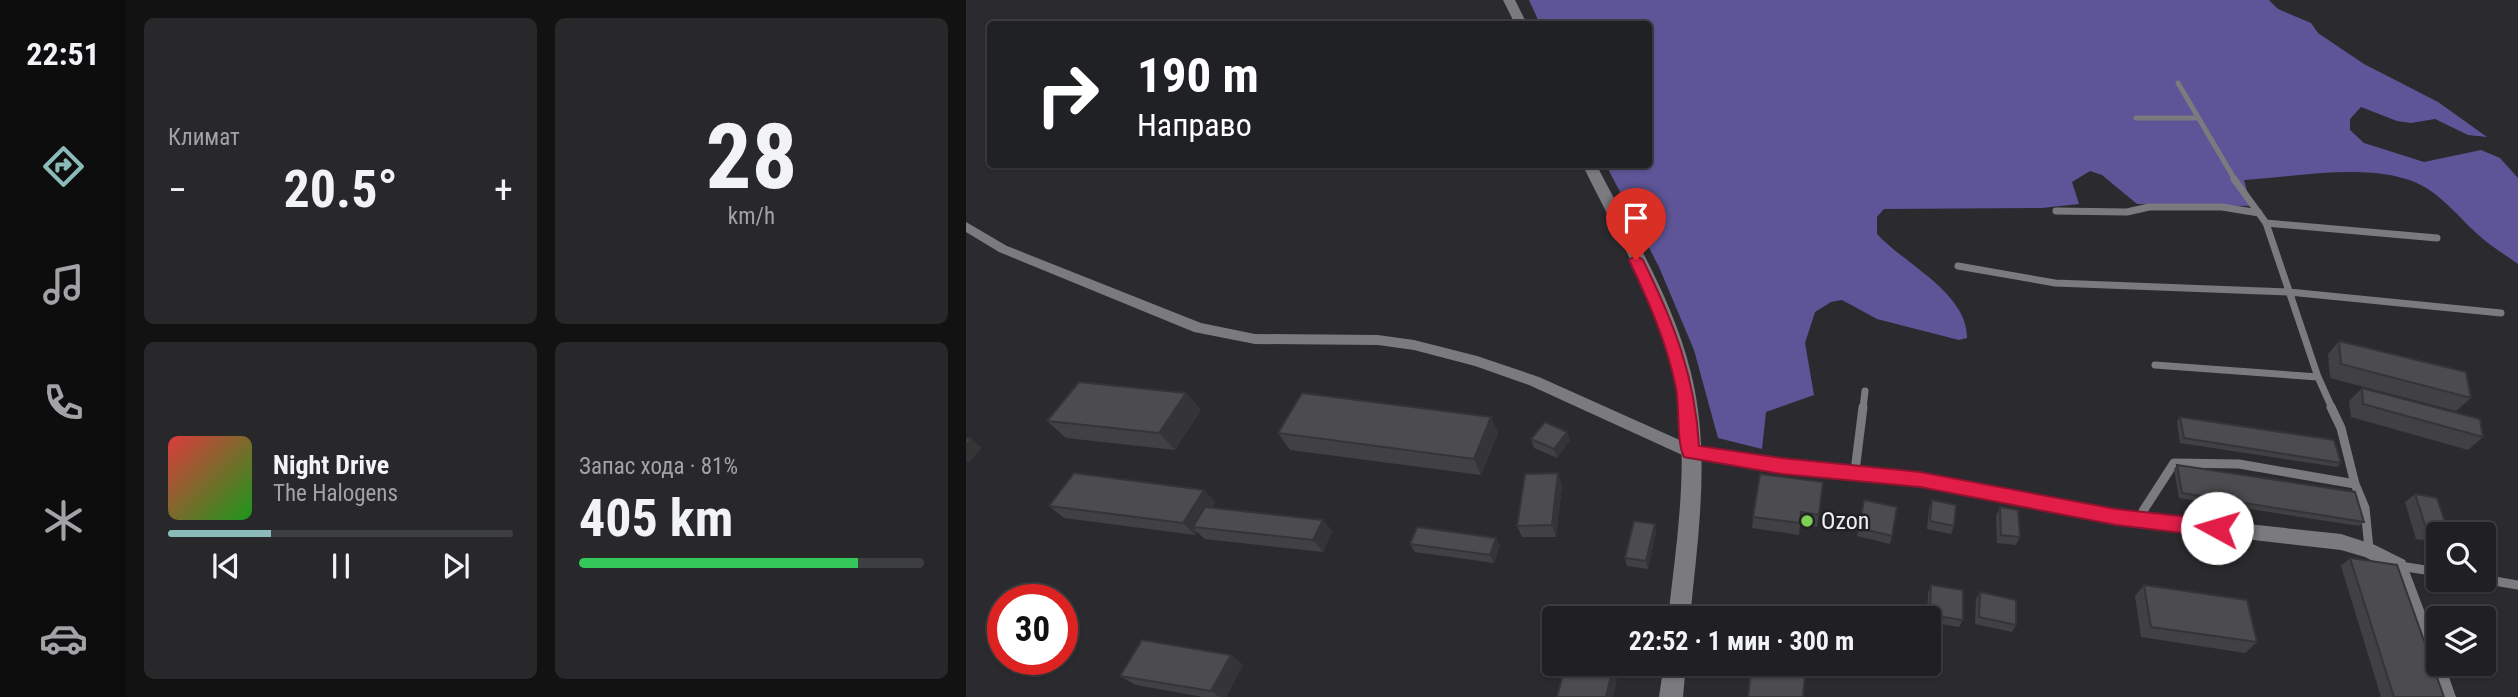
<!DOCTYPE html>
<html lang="ru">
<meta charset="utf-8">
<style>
body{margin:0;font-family:"Roboto Condensed",sans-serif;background:#28282b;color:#f1f3f6;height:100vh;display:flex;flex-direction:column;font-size:26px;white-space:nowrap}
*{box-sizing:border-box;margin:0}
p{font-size:23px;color:#a2a3a6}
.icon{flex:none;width:38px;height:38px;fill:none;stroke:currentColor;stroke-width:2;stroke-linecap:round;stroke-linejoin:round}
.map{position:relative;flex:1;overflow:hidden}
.drawer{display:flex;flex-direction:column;gap:18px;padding:18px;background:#121213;width:840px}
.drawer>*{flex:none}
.banner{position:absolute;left:21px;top:21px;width:665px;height:147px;border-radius:7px;box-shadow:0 2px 5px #0004,0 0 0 2px #3d3e41;background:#202124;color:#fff;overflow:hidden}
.fabs{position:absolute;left:1460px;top:522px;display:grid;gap:14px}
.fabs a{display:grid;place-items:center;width:70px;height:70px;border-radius:7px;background:#202023;box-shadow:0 2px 5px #0004,0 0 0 2px #3d3e41;font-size:35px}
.speed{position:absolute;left:21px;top:584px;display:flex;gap:14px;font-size:35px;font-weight:700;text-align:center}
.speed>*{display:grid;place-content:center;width:91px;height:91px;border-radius:50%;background:#202023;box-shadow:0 2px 5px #0004,0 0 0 2px #3d3e41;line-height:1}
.speed .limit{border:10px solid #d22;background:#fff;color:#111}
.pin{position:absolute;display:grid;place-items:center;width:60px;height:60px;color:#fff;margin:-72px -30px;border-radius:50% 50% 50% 0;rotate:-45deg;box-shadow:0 0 7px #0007}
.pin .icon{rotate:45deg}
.me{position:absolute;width:77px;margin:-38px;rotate:276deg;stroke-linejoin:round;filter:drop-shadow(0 0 5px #0008)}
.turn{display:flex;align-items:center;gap:24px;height:147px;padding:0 35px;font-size:32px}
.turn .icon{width:91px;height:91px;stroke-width:2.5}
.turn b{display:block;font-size:49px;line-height:60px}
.big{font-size:52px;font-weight:700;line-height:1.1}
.drawer .widget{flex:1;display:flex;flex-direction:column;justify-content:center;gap:10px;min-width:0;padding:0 24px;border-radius:10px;background:#28282b}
.drawer .dial{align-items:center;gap:0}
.dial b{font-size:91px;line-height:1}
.song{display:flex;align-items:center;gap:21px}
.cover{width:84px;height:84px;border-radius:10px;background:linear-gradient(135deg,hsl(0 70% 55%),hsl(120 70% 35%))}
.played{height:7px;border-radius:4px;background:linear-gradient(90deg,#8bbbb9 30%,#3d3e41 30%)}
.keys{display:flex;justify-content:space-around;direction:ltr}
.heat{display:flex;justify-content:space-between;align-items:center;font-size:38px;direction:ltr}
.charge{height:10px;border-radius:5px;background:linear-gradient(90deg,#34c759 81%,#3d3e41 0)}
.drawer .tiles{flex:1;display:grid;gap:18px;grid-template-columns:repeat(2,1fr)}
.trip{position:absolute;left:576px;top:606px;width:399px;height:70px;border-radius:7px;background:#202023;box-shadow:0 2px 5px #0004,0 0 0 2px #3d3e41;font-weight:700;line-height:70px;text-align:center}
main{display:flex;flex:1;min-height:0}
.dock{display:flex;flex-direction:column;width:126px;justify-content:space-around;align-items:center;background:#0d0d0e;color:#a2a3a6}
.dock .icon{width:49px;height:49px}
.dock .on{color:#8bbbb9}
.dock b{font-size:32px;color:#f1f3f6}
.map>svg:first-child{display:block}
.forest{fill:#5d5597}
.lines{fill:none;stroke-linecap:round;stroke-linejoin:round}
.service-far2{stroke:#7b7b7f;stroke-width:5}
.service-far1{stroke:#7b7b7f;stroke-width:7}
.service{stroke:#7b7b7f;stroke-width:9}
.minor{fill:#7b7b7f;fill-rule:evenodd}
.tertiary{fill:#7b7b7f;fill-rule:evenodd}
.wall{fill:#414145}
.shaded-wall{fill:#353538}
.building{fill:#4c4c50;stroke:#353538;stroke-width:2}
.route{fill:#e11d48;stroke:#92132f;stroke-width:2}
.poi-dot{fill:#7cd155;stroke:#222225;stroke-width:2.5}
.labels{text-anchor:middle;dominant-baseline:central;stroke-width:5;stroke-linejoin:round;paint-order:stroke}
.poi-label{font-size:24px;fill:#f1f1f3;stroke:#222225;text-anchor:start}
</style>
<main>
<nav class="dock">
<b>22:51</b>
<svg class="icon on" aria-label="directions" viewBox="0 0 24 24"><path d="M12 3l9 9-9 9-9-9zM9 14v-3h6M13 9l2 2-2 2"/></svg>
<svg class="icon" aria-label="music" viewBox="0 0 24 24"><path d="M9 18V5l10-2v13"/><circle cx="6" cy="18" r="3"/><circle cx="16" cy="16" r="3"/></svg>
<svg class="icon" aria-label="phone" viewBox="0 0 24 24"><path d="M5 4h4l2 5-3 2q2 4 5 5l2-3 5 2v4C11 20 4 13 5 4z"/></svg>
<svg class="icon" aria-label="climate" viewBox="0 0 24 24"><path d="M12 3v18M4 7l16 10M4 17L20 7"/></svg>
<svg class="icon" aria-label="car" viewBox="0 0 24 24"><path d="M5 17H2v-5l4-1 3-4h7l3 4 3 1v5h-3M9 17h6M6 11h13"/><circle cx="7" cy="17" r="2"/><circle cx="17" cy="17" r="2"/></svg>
</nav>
<section class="drawer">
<div class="tiles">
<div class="widget"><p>Климат</p>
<div class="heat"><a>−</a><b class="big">20.5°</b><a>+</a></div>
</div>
<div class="widget dial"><b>28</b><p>km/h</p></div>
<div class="widget">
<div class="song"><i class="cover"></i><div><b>Night Drive</b><p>The Halogens</p></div></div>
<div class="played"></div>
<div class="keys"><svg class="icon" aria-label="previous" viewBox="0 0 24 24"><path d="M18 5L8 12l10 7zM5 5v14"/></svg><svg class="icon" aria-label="pause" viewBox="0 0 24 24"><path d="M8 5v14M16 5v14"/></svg><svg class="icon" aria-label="next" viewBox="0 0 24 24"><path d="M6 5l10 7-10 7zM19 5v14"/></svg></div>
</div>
<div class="widget"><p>Запас хода · 81%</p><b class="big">405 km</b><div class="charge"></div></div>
</div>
</section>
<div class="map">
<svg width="1552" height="697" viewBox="0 0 1552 697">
<rect width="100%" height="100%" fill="#2b2b2f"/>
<path class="forest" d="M563 0H1303L1312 9 1345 23 1352 33 1398 64 1472 102 1521 137 1502 135 1469 119 1445 123 1431 121 1395 107 1384 119V130L1398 143 1458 162 1515 150 1534 158 1552 178V264C1541 256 1528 248 1517 239 1498 223 1483 203 1462 189 1416 159 1330 177 1278 180L1285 206 1171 204 1136 175 1124 171 1106 182 1113 204 1076 208 918 209 911 217V234C937 263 1002 293 1001 338L993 340 911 319 876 300 865 302 849 312 839 343 848 395 800 412 796 449 752 438 728 350 693 267 640 165 682 164V24H574Z"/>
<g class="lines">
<path class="service-far2" d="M1212 83 1269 180
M1170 118H1232"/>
<path class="service-far1" d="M1268 179 1300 223 1352 377 1366 408
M1090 211 1161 212 1183 207H1256L1293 213
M1300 223 1471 238
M992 266 1089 283 1323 292 1535 313
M1189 365 1352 377
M897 408 899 391"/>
<path class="service" d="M1365 407 1375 428 1389 484 1399 508 1403 549
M889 471 897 407
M1177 520V511L1208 463 1273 464 1389 484
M1434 566 1472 572
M1517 579 1552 585"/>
<path class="minor" d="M0 222 41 246 235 323 289 334 412 335 448 340 511 356 573 377 727 446 816 459 954 472 1150 510 1375 534 1409 545 1439 560 1472 647V663H1478L1490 697H1472L1426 571 1399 557 1375 550 1150 524 954 486 816 473 725 459 563 385 509 366 448 350 412 345 289 344 228 332 33 252 0 232Z"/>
<path class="tertiary" d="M537 0H549L561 24H549Z
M616 164H630C665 232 707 299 725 373 745 453 732 537 724 618H702C711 538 725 454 707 374 691 300 649 232 616 164Z
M698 663H720L717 697H693Z"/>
</g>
<path class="wall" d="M1373 341 1505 398 1490 411 1364 378 1362 354Z
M1396 388 1517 437 1502 450 1385 417 1383 401Z
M220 393 235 410 209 450 100 438 81 421Z
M525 417 532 433 515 475 324 450 312 433Z
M1214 417 1375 463 1371 467 1214 443 1211 421Z
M601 432 604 440 591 458 568 448 565 439Z
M1211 465 1398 522 1393 526 1213 498 1208 469Z
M857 482 851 527 834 524 833 535 786 528 787 517Z
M596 485 590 537H556L551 526Z
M1449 494 1483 534H1472V542L1450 539 1439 502Z
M898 500 926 536 924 544 891 536Z
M966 500 988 526 985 534 961 529 963 509Z
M249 502 246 508 357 520 366 531 357 552 239 539 231 532 229 535 98 518 83 506Z
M1034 507 1054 537 1050 545 1031 543 1030 516Z
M690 532 682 569 661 566 659 558Z
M444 544 534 545 528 563 449 552Z
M1384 558 1478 697H1415L1375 566Z
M965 585 997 620 993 627 962 622V618H961L962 593Z
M1178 585 1291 642 1279 653 1175 637 1169 596Z
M1014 592 1050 625 1046 632 1009 624 1010 599Z
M265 655 277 665 260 697H237L170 685 154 676Z"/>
<path class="shaded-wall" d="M220 393 235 410 209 450 193 433Z
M525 417 532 433 515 475 508 459Z
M601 432 604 440 591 458 588 449Z
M5 439 16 448 2 463 0 461V445Z
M592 473 596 485 590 537 586 525Z
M238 490 249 502 234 528 227 527 231 532 229 535 217 523Z
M357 520 366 531 357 552 347 540Z
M689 524 690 532 682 569 680 561Z
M530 538 534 545 528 563 524 555Z
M265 655 277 665 260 697H253L245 691Z
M648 663H655L647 697H640Z"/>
<path class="building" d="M1373 341 1500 372 1505 398 1375 364Z
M113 382 220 393 193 433 81 421Z
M1396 388 1514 419 1517 437 1397 404Z
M336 393 525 417 508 459 312 433Z
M1214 417 1368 440 1375 463 1218 438Z
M579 422 601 432 588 449 565 439Z
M0 438 5 439 0 445Z
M1211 465 1389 492 1398 522 1216 493Z
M108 473 238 490 217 523 83 506Z
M592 473 586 525 551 526 559 474Z
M794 474 857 482 853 515 835 512 834 523 787 517Z
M1449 494 1471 498 1483 534 1461 531Z
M898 500 931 507 926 536 893 528Z
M966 500 990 505 988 526 964 521Z
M239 507 357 520 347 540 227 527Z
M1034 507 1052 510 1054 537 1035 535Z
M668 521 689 524 680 561 659 558Z
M451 527 530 538 524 555 444 544Z
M1384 558 1431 565 1478 697H1428Z
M965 585 997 590V620L964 615Z
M1178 585 1281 600 1291 642 1185 627Z
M1014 592 1050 600V625L1013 617Z
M616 607 660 613 659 618H613Z
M176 640 265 655 245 691 154 676Z
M600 663H648L640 697H591Z
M786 663H840L837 697H782Z"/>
<path class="route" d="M670 255 677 260C708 323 729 376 733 446L816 458 954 472 1150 509 1251 520 1258 522 1261 528 1258 534 1251 537 1150 525 954 487 816 474 718 457C710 441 714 408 710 388 701 343 683 302 663 260Z"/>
<circle class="poi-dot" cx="841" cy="521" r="7"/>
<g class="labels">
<g class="poi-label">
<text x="855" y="521">Ozon</text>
</g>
</g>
</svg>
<div class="fabs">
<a><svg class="icon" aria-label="search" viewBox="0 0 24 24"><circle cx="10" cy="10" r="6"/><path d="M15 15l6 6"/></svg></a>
<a><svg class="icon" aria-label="layers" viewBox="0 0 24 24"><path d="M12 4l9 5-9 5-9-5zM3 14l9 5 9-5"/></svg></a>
</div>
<div class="speed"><div class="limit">30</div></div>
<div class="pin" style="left:670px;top:260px;background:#d93025"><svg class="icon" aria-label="arrive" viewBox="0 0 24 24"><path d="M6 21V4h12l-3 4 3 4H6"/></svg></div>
<svg class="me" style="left:1251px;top:528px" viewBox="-20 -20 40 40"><circle r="19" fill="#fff"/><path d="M0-13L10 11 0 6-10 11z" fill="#e11d48"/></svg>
<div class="trip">22:52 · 1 мин · 300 m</div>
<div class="banner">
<div class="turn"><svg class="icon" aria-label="right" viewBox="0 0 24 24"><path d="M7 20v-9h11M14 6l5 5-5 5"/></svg><div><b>190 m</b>Направо</div></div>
</div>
</div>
</main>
